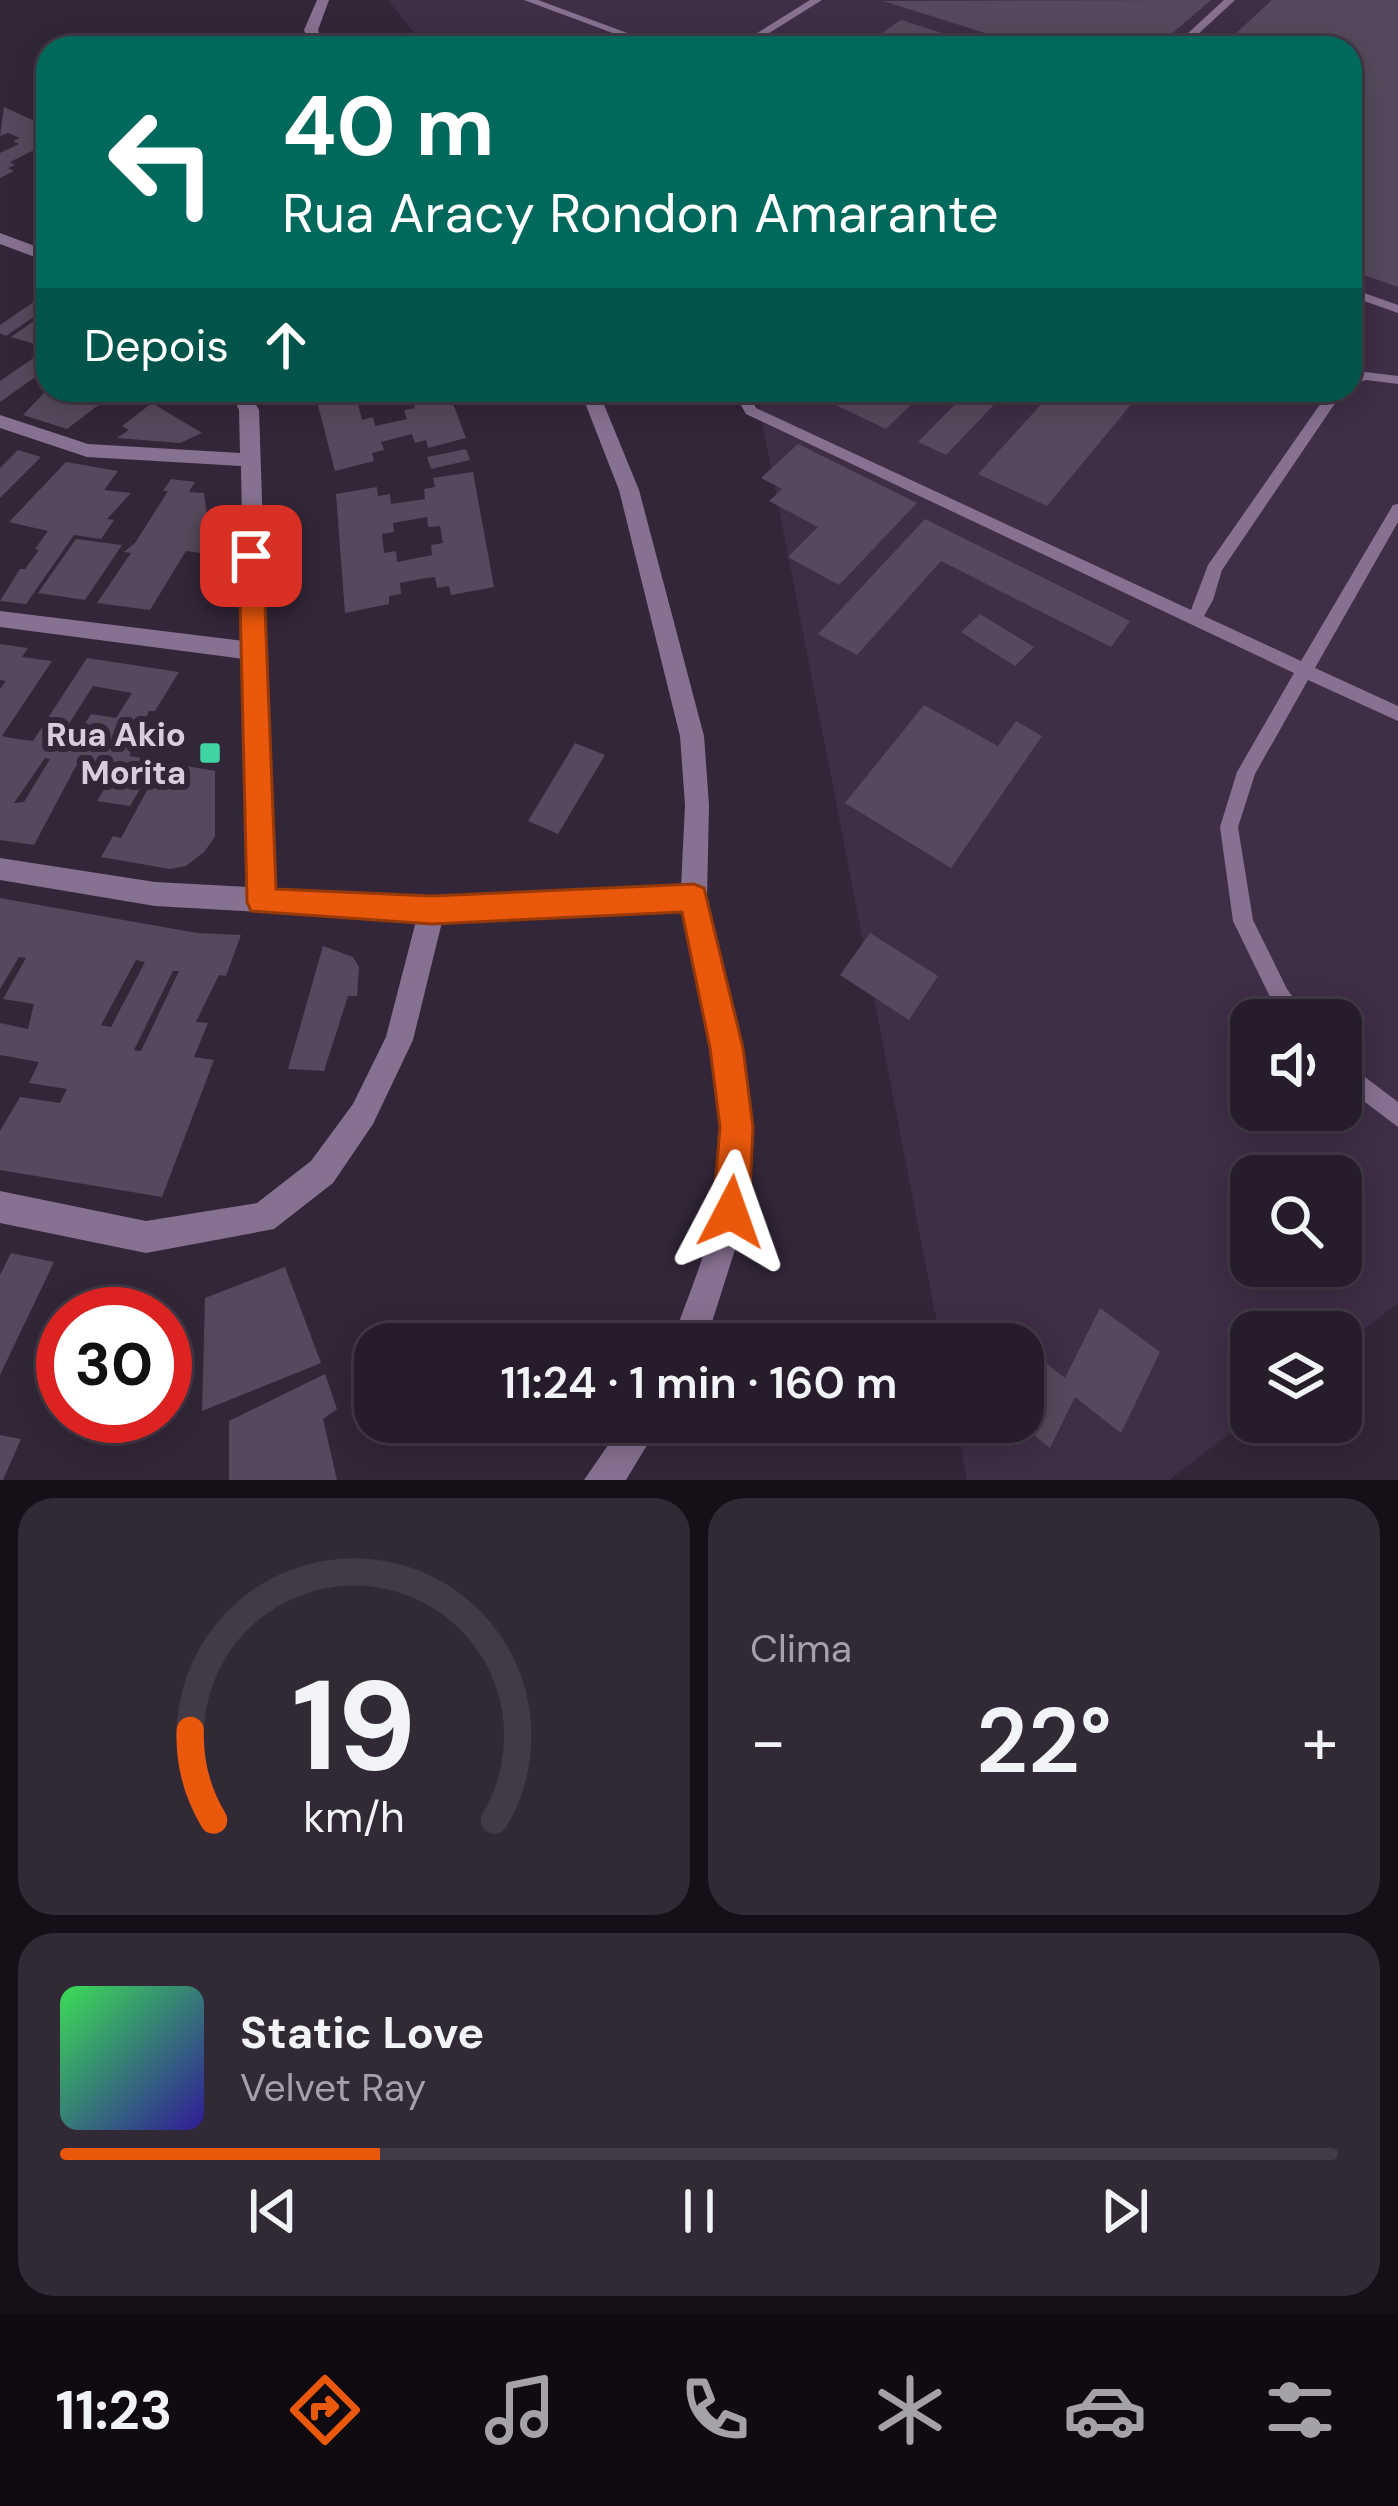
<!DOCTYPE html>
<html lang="pt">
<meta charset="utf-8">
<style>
body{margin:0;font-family:"DM Sans",sans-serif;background:#322937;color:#f1f3f6;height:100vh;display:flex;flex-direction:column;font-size:45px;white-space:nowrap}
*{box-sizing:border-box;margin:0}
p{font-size:39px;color:#a4a1a9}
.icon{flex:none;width:66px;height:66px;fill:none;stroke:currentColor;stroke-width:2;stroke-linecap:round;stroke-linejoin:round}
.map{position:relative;height:1480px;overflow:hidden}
.side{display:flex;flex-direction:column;gap:18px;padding:18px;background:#150f18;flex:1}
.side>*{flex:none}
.guide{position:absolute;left:36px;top:36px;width:1326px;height:366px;border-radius:36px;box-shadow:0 6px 30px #0003,0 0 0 3px #423a47;background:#00695c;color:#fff;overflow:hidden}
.tools{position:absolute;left:1230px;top:999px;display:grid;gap:24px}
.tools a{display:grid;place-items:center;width:132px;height:132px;border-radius:24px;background:#261c2b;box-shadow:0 6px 30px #0003,0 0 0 3px #423a47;font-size:60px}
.speed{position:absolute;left:36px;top:1287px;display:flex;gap:24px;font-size:60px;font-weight:700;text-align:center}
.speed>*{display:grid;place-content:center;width:156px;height:156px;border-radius:50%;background:#261c2b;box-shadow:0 6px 30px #0003,0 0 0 3px #423a47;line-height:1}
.speed .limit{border:18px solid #d22;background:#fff;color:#111}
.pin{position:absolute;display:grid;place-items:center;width:102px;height:102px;color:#fff;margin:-51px;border-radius:24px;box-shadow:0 6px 18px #0006}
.me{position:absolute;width:132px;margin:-66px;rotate:4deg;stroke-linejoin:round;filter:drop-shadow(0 0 9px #0008)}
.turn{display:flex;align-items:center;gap:42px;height:252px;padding:0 48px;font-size:54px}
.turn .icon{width:156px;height:156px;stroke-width:2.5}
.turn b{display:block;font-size:84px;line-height:102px}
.then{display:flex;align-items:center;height:114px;padding:0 48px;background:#0003;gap:24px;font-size:45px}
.big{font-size:90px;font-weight:600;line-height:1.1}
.side .tile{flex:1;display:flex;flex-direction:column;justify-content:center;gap:18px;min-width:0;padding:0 42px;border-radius:36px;background:#322937}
.side .dial{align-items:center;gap:0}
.dial svg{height:312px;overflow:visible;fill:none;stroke:#423a47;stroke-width:7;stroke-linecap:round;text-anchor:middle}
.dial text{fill:#f1f3f6;stroke:none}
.song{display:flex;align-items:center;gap:36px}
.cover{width:144px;height:144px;border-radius:18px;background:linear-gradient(135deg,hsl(130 70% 55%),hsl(250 70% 35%))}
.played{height:12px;border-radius:6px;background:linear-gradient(90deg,#ea580c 25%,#423a47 25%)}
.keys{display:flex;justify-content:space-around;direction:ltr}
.heat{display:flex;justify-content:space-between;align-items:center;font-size:66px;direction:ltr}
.side .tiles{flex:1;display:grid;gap:18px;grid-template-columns:1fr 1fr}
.tile:last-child{grid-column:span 2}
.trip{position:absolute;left:354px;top:1323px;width:690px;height:120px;border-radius:36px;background:#261c2b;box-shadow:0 6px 30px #0003,0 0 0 3px #423a47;font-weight:600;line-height:120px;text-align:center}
.tab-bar{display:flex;height:192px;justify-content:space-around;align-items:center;background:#0f0b11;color:#a4a1a9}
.tab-bar .icon{width:84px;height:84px}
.tab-bar .selected{color:#ea580c}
.tab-bar b{font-size:54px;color:#f1f3f6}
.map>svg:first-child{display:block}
.built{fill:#3f2e46;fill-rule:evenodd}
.building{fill:#57495d;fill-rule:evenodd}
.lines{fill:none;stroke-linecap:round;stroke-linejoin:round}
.service{fill:#877191;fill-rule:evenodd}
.minor{fill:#877191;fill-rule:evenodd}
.route{fill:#ea580c;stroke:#983908;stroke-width:3}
.poi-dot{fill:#40d4a1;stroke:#332639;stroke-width:4.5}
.labels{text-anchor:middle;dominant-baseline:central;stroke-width:12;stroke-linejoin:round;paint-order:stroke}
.poi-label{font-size:33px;font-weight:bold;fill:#d6ceda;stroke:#332639;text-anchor:end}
</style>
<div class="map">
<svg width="1398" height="1480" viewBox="0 0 1398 1480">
<rect width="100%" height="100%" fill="#332639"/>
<path class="built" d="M388 0H1398V1303L1341 1347V1332H1251V1417L1169 1480H967L956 1422H1023V1344H941L756 390H1350V48H426ZM1251 1020H1341V1110H1251ZM1251 1176H1341V1266H1251Z"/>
<path class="building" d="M1211 0 1155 48H1033L883 1Z
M1272 0H1398V287L1350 270V48H1220Z
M901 20 986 47V48H860Z
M4 107 48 127V151H32L10 162 15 165 8 168 14 171 0 178V153L19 144 13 141 20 138 8 133 0 136Z
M48 292V348L11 337 45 313 41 312 6 336 0 333V325Z
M45 350 48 368 0 402V381Z
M47 390H58L68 399 81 390H118L67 429 23 415Z
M314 390H378L367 394 368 402 358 404 362 420 373 417 375 426 407 419 404 410 415 408 410 393 399 395 398 390H448L466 438 428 448 426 440 415 443 412 434 381 442 384 450 372 453 374 461 335 471Z
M827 390H926L886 429 819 397Z
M969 390H1008L946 455 918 442Z
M1054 390H1143L1047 506 978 474Z
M1196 390H1262L1257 397 1235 402Z
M152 403 202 433 180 443 117 438 129 430 122 426Z
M798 444 917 503 839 585 788 557 818 527 769 501 782 489 761 478Z
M466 449 470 460 431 469 427 457Z
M18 450 41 457 0 498V468Z
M66 462 118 471 104 490 131 493 107 519 114 520 101 539 74 535 26 604 0 601 20 569H25L39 550 35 549 48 531 9 522Z
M473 472 494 587 451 595 449 586 437 588 435 577 426 578 400 583 401 594 389 596V604L345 613 336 494 377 487 378 496 390 494 391 504 425 499 424 489 435 487 433 478ZM427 517 428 527 440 526 443 543 431 545 432 555 397 562 396 551 384 553 382 534 394 532 393 523Z
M171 479 195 482 189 492 204 493 209 531 204 539 216 540V555L186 551 150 610 97 603 131 553 124 552 135 543 168 491H163Z
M925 519 1130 621 1111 647 941 561 857 655 818 634Z
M76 539 122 545 85 600 38 593Z
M980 614 1034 647 1015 666 961 632Z
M0 644 28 648 22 657 52 661 2 736 11 738 33 741 87 658 179 672 155 711H149L129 756 215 771V837L204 852 186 866 170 869 101 857 113 836 121 838 150 785 143 784 130 806 97 801 110 780 78 775 83 767 76 766 34 845 0 840V689L6 681 0 680ZM93 686 132 693 116 718 91 714 70 747 65 746 75 729 67 727ZM45 758 50 759 24 802 14 803Z
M924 705 998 746 1016 721 1042 736 951 868 845 803Z
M575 743 605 755 558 834 528 821Z
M0 898 197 933 241 935 226 976 219 975 196 1022 208 1023 194 1057 214 1060 162 1197 0 1170V1131L20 1097 60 1103 67 1089 29 1083 39 1062 0 1055V1023L28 1029 34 1004 3 999 26 958 19 957 0 989ZM136 960 145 962 111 1027 101 1025ZM173 971H179L141 1051 134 1050Z
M870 933 938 976 909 1020 840 975Z
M323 946 353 957 359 967 357 996H348L324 1071 288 1069Z
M11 1253 54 1262 0 1375V1275Z
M285 1267 321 1363 202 1411 205 1298Z
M1100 1308 1160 1352 1121 1433 1075 1397 1050 1448 1018 1422H1023V1384L1038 1357 1065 1378Z
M325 1374 337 1409 323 1419 337 1480H229V1421Z
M0 1435 21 1439 3 1480H0Z"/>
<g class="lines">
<path class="service" d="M524 0H538L668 48H653Z
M810 0H822L745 48H733Z
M1224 0H1235L1183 48H1172Z
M1350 288 1398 305V313L1350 296Z
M1365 372 1398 376V384L1366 380 1350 385V376Z
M748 390H763L753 401 756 408 1191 610 1208 565 1330 390H1344L1222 570 1213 600 1204 616 1301 661 1393 505 1398 504V522L1315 668 1398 706V721L1308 680 1255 774 1238 827 1253 920 1287 989 1309 1020H1285L1273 1003 1233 921 1220 827 1237 772 1294 673 746 414 738 400Z
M1341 1059 1398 1102V1127L1341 1084Z"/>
<path class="minor" d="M317 0H329L318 30 325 48H311L304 30Z
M0 233 48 251V262L0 244Z
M230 390H248L259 410 275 889 432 898 681 887 685 805 680 736 619 490 580 390H598L639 490 704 736 709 805 707 898 741 1048 752 1127 747 1212 705 1344H671C686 1301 706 1256 715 1212 736 1112 704 1008 683 910L442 922 413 1040 373 1124 333 1183 274 1229 146 1253 0 1223V1191L146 1221 257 1203 311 1161 353 1104 386 1037 416 921 155 906 0 880V858L155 882 249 887 244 659 0 627V611L244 641 241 466 87 457 0 428V415L88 444 240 453 239 410Z
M624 1422H661L626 1480H584Z"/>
</g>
<path class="route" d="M251 547 263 556 276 889 432 896 694 884 704 888 743 1048 753 1127 749 1212 744 1224 731 1229 719 1224 713 1212 720 1127 710 1048 682 912 432 924 251 911 247 902 239 556Z"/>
<rect class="poi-dot" x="198" y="741" width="24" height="24" rx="6"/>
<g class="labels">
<g class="poi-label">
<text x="186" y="734">Rua Akio<tspan x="186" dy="38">Morita</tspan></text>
</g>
</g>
</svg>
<div class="tools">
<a><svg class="icon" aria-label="sound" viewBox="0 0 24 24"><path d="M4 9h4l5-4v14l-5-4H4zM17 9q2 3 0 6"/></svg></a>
<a><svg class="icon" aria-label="search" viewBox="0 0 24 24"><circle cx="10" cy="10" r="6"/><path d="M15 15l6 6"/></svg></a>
<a><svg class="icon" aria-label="layers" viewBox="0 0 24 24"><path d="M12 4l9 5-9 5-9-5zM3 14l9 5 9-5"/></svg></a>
</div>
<div class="speed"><div class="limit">30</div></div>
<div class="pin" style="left:251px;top:556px;background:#d93025"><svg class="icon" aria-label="arrive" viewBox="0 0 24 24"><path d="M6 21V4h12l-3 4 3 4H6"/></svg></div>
<svg class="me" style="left:731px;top:1212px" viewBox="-20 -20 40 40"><path d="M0-17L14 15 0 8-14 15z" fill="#ea580c" stroke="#fff" stroke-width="4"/></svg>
<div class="trip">11:24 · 1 min · 160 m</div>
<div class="guide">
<div class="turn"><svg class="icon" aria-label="left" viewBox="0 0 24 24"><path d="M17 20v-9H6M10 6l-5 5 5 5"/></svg><div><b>40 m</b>Rua Aracy Rondon Amarante</div></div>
<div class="then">Depois<svg class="icon" aria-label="ahead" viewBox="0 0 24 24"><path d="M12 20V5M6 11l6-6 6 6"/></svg></div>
</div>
</div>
<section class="side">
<div class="tiles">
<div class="tile dial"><svg viewBox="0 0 100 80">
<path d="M14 69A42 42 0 1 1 86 69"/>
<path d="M14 69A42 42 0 0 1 8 46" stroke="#ea580c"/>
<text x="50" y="56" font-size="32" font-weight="700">19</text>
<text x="50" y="72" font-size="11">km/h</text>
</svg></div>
<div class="tile"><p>Clima</p>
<div class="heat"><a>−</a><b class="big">22°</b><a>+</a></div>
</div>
<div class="tile">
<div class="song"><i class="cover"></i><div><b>Static Love</b><p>Velvet Ray</p></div></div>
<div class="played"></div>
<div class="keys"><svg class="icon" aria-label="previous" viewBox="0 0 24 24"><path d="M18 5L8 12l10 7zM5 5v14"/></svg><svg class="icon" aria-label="pause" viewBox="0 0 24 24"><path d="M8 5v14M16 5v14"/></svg><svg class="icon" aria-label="next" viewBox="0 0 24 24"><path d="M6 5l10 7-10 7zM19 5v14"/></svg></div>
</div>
</div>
</section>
<nav class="tab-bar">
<b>11:23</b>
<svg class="icon selected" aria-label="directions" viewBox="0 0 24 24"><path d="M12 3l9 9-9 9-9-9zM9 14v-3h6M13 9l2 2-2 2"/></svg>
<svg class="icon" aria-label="music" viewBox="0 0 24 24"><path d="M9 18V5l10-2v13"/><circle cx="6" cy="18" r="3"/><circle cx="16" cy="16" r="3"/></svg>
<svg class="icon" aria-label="phone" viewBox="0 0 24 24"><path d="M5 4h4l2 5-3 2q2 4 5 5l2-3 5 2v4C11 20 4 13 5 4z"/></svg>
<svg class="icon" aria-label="climate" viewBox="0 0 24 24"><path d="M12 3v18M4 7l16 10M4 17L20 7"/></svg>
<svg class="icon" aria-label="car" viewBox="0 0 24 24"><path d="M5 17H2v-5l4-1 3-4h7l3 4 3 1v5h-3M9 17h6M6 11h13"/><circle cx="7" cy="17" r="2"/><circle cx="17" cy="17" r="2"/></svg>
<svg class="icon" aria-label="filters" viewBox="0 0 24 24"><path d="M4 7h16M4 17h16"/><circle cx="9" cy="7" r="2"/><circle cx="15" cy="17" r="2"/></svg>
</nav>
